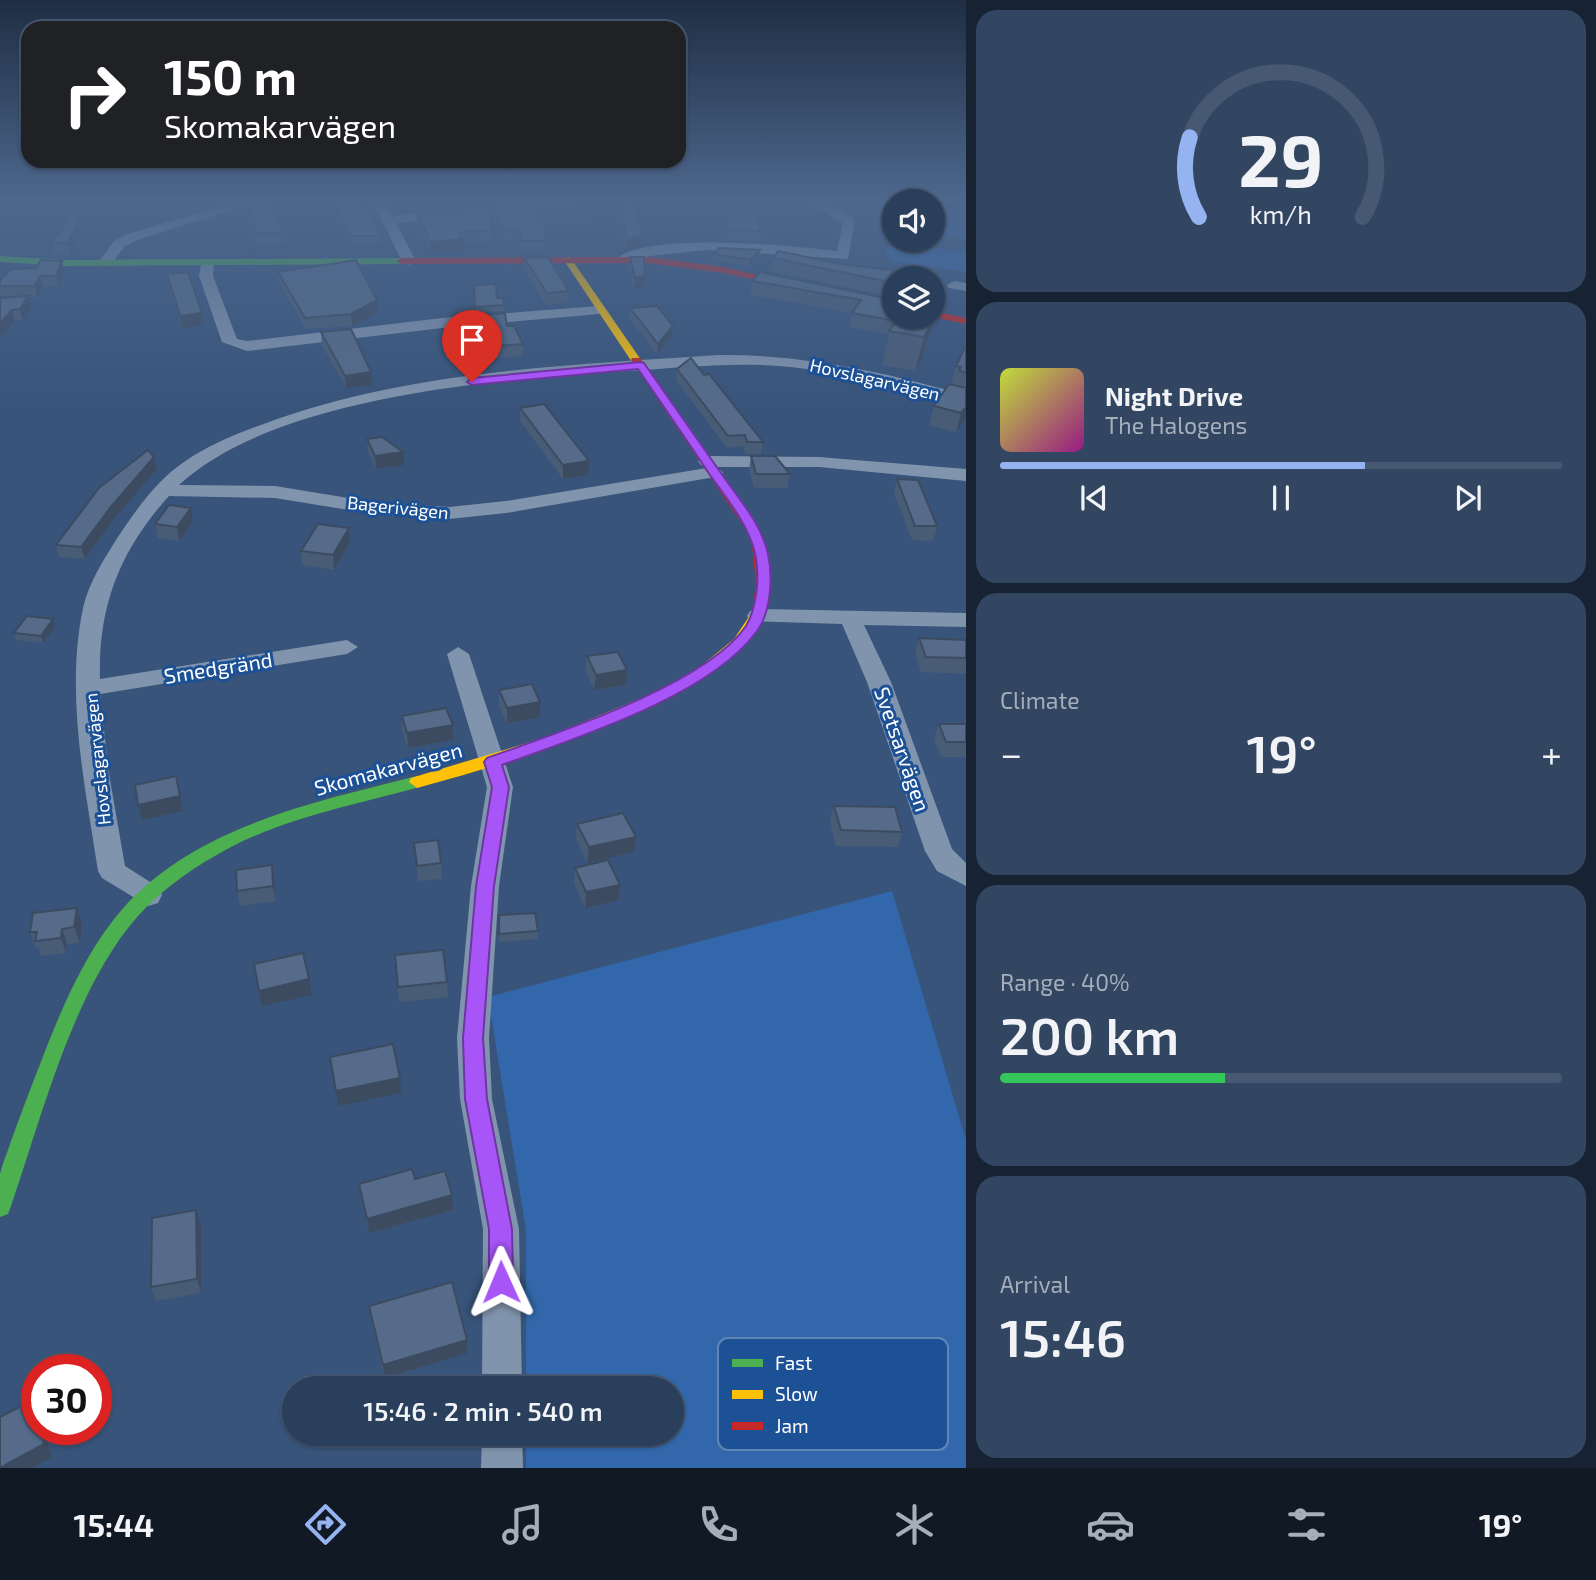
<!DOCTYPE html>
<meta charset="utf-8">
<style>
body{margin:0;font-family:"Exo 2",sans-serif;background:#324662;color:#f1f3f6;height:100vh;display:flex;flex-direction:column;font-size:26px;white-space:nowrap}
*{box-sizing:border-box;margin:0}
p{font-size:23px;color:#a5afbb}
.icon{flex:none;width:38px;height:38px;fill:none;stroke:currentColor;stroke-width:2;stroke-linecap:round;stroke-linejoin:round}
.map{position:relative;flex:1;overflow:hidden}
.details{display:flex;flex-direction:column;gap:10px;padding:10px;background:#172333;width:630px}
.details>*{flex:none}
.guide{position:absolute;left:21px;top:21px;width:665px;height:147px;border-radius:21px;box-shadow:0 2px 5px #0004,0 0 0 2px #465872;background:#202124;color:#fff;overflow:hidden}
.tools{position:absolute;left:882px;top:189px;display:grid;gap:14px}
.tools a{display:grid;place-items:center;width:63px;height:63px;border-radius:50%;background:#2a3f5c;box-shadow:0 2px 5px #0004,0 0 0 2px #465872;font-size:35px}
.speed{position:absolute;left:21px;top:1354px;display:flex;gap:14px;font-size:35px;font-weight:700;text-align:center}
.speed>*{display:grid;place-content:center;width:91px;height:91px;border-radius:50%;background:#2a3f5c;box-shadow:0 2px 5px #0004,0 0 0 2px #465872;line-height:1}
.speed .limit{border:10px solid #d22;background:#fff;color:#111}
.pin{position:absolute;display:grid;place-items:center;width:60px;height:60px;color:#fff;margin:-72px -30px;border-radius:50% 50% 50% 0;rotate:-45deg;box-shadow:0 0 7px #0007}
.pin .icon{rotate:45deg}
.me{position:absolute;width:77px;margin:-38px;rotate:359deg;stroke-linejoin:round;filter:drop-shadow(0 0 5px #0008)}
.turn{display:flex;align-items:center;gap:24px;height:147px;padding:0 28px;font-size:32px}
.turn .icon{width:91px;height:91px;stroke-width:2.5}
.turn b{display:block;font-size:49px;line-height:60px}
.big{font-size:52px;font-weight:600;line-height:1.1}
.details .tile{flex:1;display:flex;flex-direction:column;justify-content:center;gap:10px;min-width:0;padding:0 24px;border-radius:21px;background:#324662}
.details .dial{align-items:center;gap:0}
.dial svg{height:182px;overflow:visible;fill:none;stroke:#465872;stroke-width:7;stroke-linecap:round;text-anchor:middle}
.dial text{fill:#f1f3f6;stroke:none}
.song{display:flex;align-items:center;gap:21px}
.cover{width:84px;height:84px;border-radius:10px;background:linear-gradient(135deg,hsl(70 70% 55%),hsl(310 70% 35%))}
.played{height:7px;border-radius:4px;background:linear-gradient(90deg,#95b2f1 65%,#465872 65%)}
.keys{display:flex;justify-content:space-around;direction:ltr}
.heat{display:flex;justify-content:space-between;align-items:center;font-size:38px;direction:ltr}
.charge{height:10px;border-radius:5px;background:linear-gradient(90deg,#34c759 40%,#465872 0)}
.trip{position:absolute;left:282px;top:1376px;width:402px;height:70px;border-radius:35px;background:#2a3f5c;box-shadow:0 2px 5px #0004,0 0 0 2px #465872;font-weight:600;line-height:70px;text-align:center}
.tab-bar{display:flex;height:112px;justify-content:space-around;align-items:center;background:#111925;color:#a5afbb}
.tab-bar .icon{width:49px;height:49px}
.tab-bar .current{color:#95b2f1}
.tab-bar b{font-size:32px;color:#f1f3f6}
main{display:flex;flex:1;min-height:0}
.map>svg:first-child{display:block}
.green{fill:#3268ab}
.lines{fill:none;stroke-linecap:round;stroke-linejoin:round}
.street{fill:#8194ad;fill-rule:evenodd}
.fast{fill:#4caf50;fill-rule:evenodd}
.slow{fill:#ffc107;fill-rule:evenodd}
.jam{fill:#c62828;fill-rule:evenodd}
.wall{fill:#495c76}
.shaded-wall{fill:#3c4b60}
.building{fill:#556b89;stroke:#3c4b60;stroke-width:2}
.route{fill:#a855f7;stroke:#6d37a1;stroke-width:2}
.labels{text-anchor:middle;dominant-baseline:central;stroke-width:6;stroke-linejoin:round;paint-order:stroke}
.far-street-label{font-size:18px;fill:#fff;stroke:#1d5195}
.street-label{font-size:21px;fill:#fff;stroke:#1d5195}
.key{fill:#1d5195;stroke:#6185b5;stroke-width:2}
.key-label{font-size:19px;fill:#fff}
</style>
<main>
<div class="map">
<svg width="966" height="1468" viewBox="0 0 966 1468">
<rect width="100%" height="100%" fill="#38547a"/>
<path class="green" d="M951 206 966 208V239L940 236Z
M896 244 966 251V272L893 262 886 257 887 248Z
M892 891 966 1140V1468H526V1433H672V1388H526V1230L488 997Z"/>
<g class="lines">
<path class="street" d="M241 201H261L137 240 124 247 110 266 98 263 114 241 127 234Z
M372 201H384L392 216 449 209 455 213 449 217 396 223 416 261 409 265 402 261Z
M806 201H821L855 219 848 259 705 250 650 256 623 263 616 259C649 231 793 246 837 251L843 223Z
M202 259 214 262 213 276 237 339 247 341 442 318 599 306 606 310 599 314 442 328 247 351 222 342 199 276Z
M954 281 966 283V291L949 288 947 285Z
M718 355C803 354 884 372 966 395V405C904 390 843 371 779 366 728 362 677 368 625 371 500 379 275 396 179 485L275 486 373 502 449 507 506 501 713 467 701 465 698 461 707 456 819 457 966 469V481L819 467H714L723 472 721 476 506 513 449 519 373 514 275 498 169 496C120 550 98 606 100 679L347 640 358 647 347 654 100 694 109 774 125 866 158 887 162 895 158 903 148 906 102 878 98 871C85 785 65 695 83 608 89 582 104 559 118 537 136 510 156 481 184 462 212 442 247 430 280 418 420 370 571 365 718 355Z
M758 609 966 613V627L864 625 891 682 952 849 966 863V886L937 871 925 851 867 682 842 624 750 621 747 616 750 611Z
M458 647 469 654 513 787 499 886 489 1038 492 1099 519 1229 522 1388H482L483 1229 460 1099 457 1038 471 886 487 787 447 654Z
M482 1433H522L523 1468H481Z"/>
<path class="fast" d="M958 201H966V204L959 203Z
M0 256 65 260 401 258 405 261 401 264 65 266 0 262Z
M417 776 425 782 423 786C359 804 291 816 231 847 197 865 164 887 138 916 74 988 42 1116 11 1206L8 1214 0 1217C0 1203 0 1188 0 1174 2 1164 7 1154 10 1144 20 1116 31 1087 42 1059 62 1007 87 948 125 906 200 825 315 802 417 776Z"/>
<path class="slow" d="M564 257H570L641 360 640 362H632L563 259Z
M793 282 894 303V309L790 287V283Z
M759 608 766 612C759 622 753 634 746 643 732 660 709 674 691 685 606 734 511 762 417 788L409 782 411 778 547 737 654 693 700 667 734 639 754 609Z"/>
<path class="jam" d="M648 257 724 267 798 285 793 288 724 273 648 263 401 264 397 261 401 258Z
M933 311 966 318V324L933 317Z
M632 358H640L763 537 770 583 764 615 759 616 752 612 756 583 751 537 631 360Z"/>
</g>
<path class="wall" d="M246 201H271L284 233 285 244H258L247 208Z
M327 201H362L381 236 382 244H352Z
M523 201 591 207 590 218 544 221 546 241V252H520V240L505 241 490 218 491 241 463 243V250L430 252 417 223V213Z
M615 201H635L643 235 642 246 626 251Z
M725 216 761 231 760 242 729 240 724 226Z
M78 219 81 230 71 254H55L52 243Z
M714 254 759 256 750 266 713 260Z
M630 257 645 276 644 288 634 289 630 269Z
M524 258 569 291 568 303 546 305 524 270Z
M773 258 899 271 898 276 894 278V297L770 271Z
M64 272 58 286 43 287 37 297H28L31 307 23 320 15 321 0 298 22 296H0V280Z
M278 272 377 300 378 312 352 326 306 329 279 283Z
M167 274 202 313 203 325 182 328 169 286Z
M752 281 894 300V317L933 321 924 354 915 371 882 365 889 334 849 327 852 313 750 295Z
M474 285 504 305V311L475 313Z
M630 308 672 336 657 354 629 318Z
M476 316 507 326 523 344V356L488 359 476 328Z
M321 332 371 372 372 385 346 388 322 345Z
M966 337V419L956 432 929 425 934 406 951 384 956 366 964 349H963Z
M677 369 704 375 763 442 761 454H745L743 446 727 448 676 380Z
M520 408 588 475 563 479 520 421Z
M367 439 404 465 376 469 368 452Z
M751 456 790 474 787 488H754L749 470Z
M157 469 113 520 85 559 59 557 56 545Z
M897 479 937 526 933 541 912 540 894 493Z
M193 522 179 541 158 538 155 524Z
M349 528 350 542 334 570 302 565 301 551Z
M55 627 43 643 16 640 14 633Z
M919 638 966 640V674L921 672 915 653Z
M587 656 626 685 594 690 586 671Z
M499 690 540 717 507 723 499 706Z
M402 716 453 740 408 748 402 731Z
M939 724H966V757H941L934 739Z
M834 806 902 832 898 847 836 846 830 821Z
M577 824 636 837 634 852 587 863 576 839Z
M414 843 441 863 442 879 418 881Z
M272 865 276 901 240 906 237 891Z
M575 868 620 885 619 900 585 908 574 883Z
M77 908 82 923 80 943 67 944 66 953 41 956 38 947 36 948 30 932Z
M499 915 538 931V939L499 942Z
M395 955 447 982 448 997 399 1002Z
M415 1179 453 1210 369 1233 361 1198 359 1184Z
M201 1225V1293L156 1301 151 1287Z
M369 1306 467 1340 468 1353 384 1378 371 1319Z"/>
<path class="shaded-wall" d="M415 201H500L415 211Z
M78 219 81 230 71 254 68 243Z
M643 235 642 246 626 251 627 240Z
M463 239V250L430 252V242Z
M760 250 759 256 750 266 751 260Z
M62 261 64 272 58 286 56 276Z
M40 276 43 287 37 297 35 286Z
M645 276 644 288 634 289 635 278Z
M28 296 31 307 23 320 20 309Z
M377 300 378 312 352 326 351 314Z
M12 310 15 321 0 337V323Z
M202 313 203 325 182 328 180 316Z
M933 321 924 354 915 371 924 337Z
M673 326 672 336 657 354 658 344Z
M371 372 372 385 346 388 345 376Z
M966 407V419L956 432 961 413Z
M403 452 404 465 376 469 375 456Z
M154 457 157 469 113 520 85 559 81 547 110 508Z
M589 461 588 475 563 479V465Z
M191 508 193 522 179 541 177 527Z
M349 528 350 542 334 570 333 555Z
M53 619 55 627 43 643 41 636Z
M627 670 626 685 594 690 596 675Z
M540 702V717L507 723V708Z
M453 725V740L408 748 407 733Z
M176 776 183 811 142 820 138 805Z
M636 837 634 852 587 863 589 847Z
M272 865 274 881 276 901 273 886Z
M620 885 619 900 585 908 586 892Z
M77 908 82 923 80 943 74 927Z
M62 929 67 944 66 953 61 938Z
M309 979 312 995 262 1006 259 991Z
M400 1078 401 1093 338 1106 336 1091Z
M452 1195 453 1210 369 1233 367 1219Z
M196 1210 201 1225V1293L197 1279Z
M467 1340 468 1353 384 1378 383 1365Z
M31 1401 37 1409V1419Z
M40 1430H44L52 1457 31 1468H0Z"/>
<path class="building" d="M247 201H271L284 233H257Z
M331 201H362L371 214 381 236H352Z
M523 201H586L591 207 543 210 546 241H521L520 230H505L489 206 492 231 459 232 463 239 430 242 417 213Z
M618 201H635L643 235 627 240Z
M71 215 78 219 68 243H52Z
M725 216H754L761 231 730 229Z
M719 248 760 250 751 260 714 254Z
M778 251 841 264 899 271 896 275 915 278H894V283L773 258Z
M548 257 569 291 547 293 524 258Z
M630 257H644L645 276 635 278Z
M41 260 62 261 56 276H40L35 286H0V280L11 269 36 268Z
M356 260 377 300 351 314 305 318 278 272Z
M188 272 202 313 180 316 167 274Z
M760 272 894 300V317H898L896 321 852 313 861 300 752 281Z
M496 284 497 298H503L504 305 475 307 474 285Z
M28 296 20 309 12 310 0 323V298Z
M657 306 673 326 658 344 630 308Z
M505 313 507 326H514L523 344 488 347 476 316Z
M898 317H910L933 321 924 337 889 331Z
M351 329 371 372 345 376 321 332Z
M966 345V373L959 370 961 367 956 366Z
M691 358 704 375 709 374 763 442H747L745 435 728 436 677 369Z
M949 384 966 388V407L961 413 934 406Z
M544 404 589 461 563 465 520 408Z
M382 437 403 452 375 456 367 439Z
M148 450 154 457 110 508 81 547 56 545 99 488Z
M751 456H775L790 474H756Z
M897 479 918 480 937 526H915Z
M169 505 191 508 177 527 155 524Z
M318 524 349 528 333 555 301 551Z
M27 616 53 619 41 636 14 633Z
M919 638 966 640V658L926 657Z
M618 652 627 670 596 675 587 656Z
M532 684 540 702 507 708 499 690Z
M446 708 453 725 407 733 402 716Z
M939 724H966V742H946Z
M176 776 180 796 138 805 135 785Z
M834 806 895 807 902 832 841 830Z
M623 813 636 837 589 847 577 824Z
M438 840 441 863 417 866 414 843Z
M608 860 620 885 586 892 575 868Z
M272 865 273 886 237 891 236 870Z
M77 908 74 927 62 929 61 938 35 941 37 932H30L33 913Z
M535 913 538 931 499 934V915Z
M443 950 447 982 398 987 395 955Z
M303 953 309 979 259 991 254 964Z
M393 1044 400 1078 336 1091 330 1057Z
M412 1169 415 1179 445 1171 452 1195 367 1219 359 1184Z
M196 1210 197 1279 151 1287 152 1218Z
M452 1282 467 1340 383 1365 369 1306Z
M31 1401 37 1419V1430H40L44 1444 0 1468V1417Z"/>
<linearGradient id="sky" x2="0" y2="1"><stop stop-color="#1f2e43"/><stop offset="0.49" stop-color="#4d678d"/><stop offset="1" stop-color="#4d678d" stop-opacity="0"/></linearGradient>
<rect width="966" height="407" fill="url(#sky)"/>
<path class="route" d="M641 362 644 363C671 401 697 439 723 476 740 500 762 525 768 554 773 577 771 612 757 631 710 696 576 738 502 765L509 787 494 886 483 1038 487 1099 512 1229 513 1282 510 1291 501 1294 493 1291 489 1282V1229L465 1099 463 1038 476 886 492 787 484 762 487 758C554 734 706 685 746 626 757 608 760 574 755 553 748 524 727 499 710 475 686 439 662 404 638 369L472 385 467 382 472 378Z"/>
<g class="labels">
<g class="far-street-label">
<text transform="translate(875 379) rotate(13)">Hovslagarvägen</text>
<text transform="translate(398 507) rotate(6)">Bagerivägen</text>
<text transform="translate(97 759) rotate(-96)">Hovslagarvägen</text>
</g>
<g class="street-label">
<text transform="translate(218 667) rotate(-9)">Smedgränd</text>
<text transform="translate(903 749) rotate(71)">Svetsarvägen</text>
<text transform="translate(388 768) rotate(-15)">Skomakarvägen</text>
</g>
</g>
<rect x="718" y="1338" width="230" height="112" rx="10" class="key"/>
<rect x="732" y="1359" width="31" height="8" fill="#4caf50"/>
<rect x="732" y="1390" width="31" height="9" fill="#ffc107"/>
<rect x="732" y="1422" width="31" height="8" fill="#c62828"/>
<g class="key-label">
<text x="775" y="1370">Fast</text>
<text x="775" y="1401">Slow</text>
<text x="775" y="1433">Jam</text>
</g>
</svg>
<div class="tools">
<a><svg class="icon" aria-label="sound" viewBox="0 0 24 24"><path d="M4 9h4l5-4v14l-5-4H4zM17 9q2 3 0 6"/></svg></a>
<a><svg class="icon" aria-label="layers" viewBox="0 0 24 24"><path d="M12 4l9 5-9 5-9-5zM3 14l9 5 9-5"/></svg></a>
</div>
<div class="speed"><div class="limit">30</div></div>
<div class="pin" style="left:472px;top:382px;background:#d93025"><svg class="icon" aria-label="arrive" viewBox="0 0 24 24"><path d="M6 21V4h12l-3 4 3 4H6"/></svg></div>
<svg class="me" style="left:501px;top:1282px" viewBox="-20 -20 40 40"><path d="M0-17L14 15 0 8-14 15z" fill="#a855f7" stroke="#fff" stroke-width="4"/></svg>
<div class="trip">15:46 · 2 min · 540 m</div>
<div class="guide">
<div class="turn"><svg class="icon" aria-label="right" viewBox="0 0 24 24"><path d="M7 20v-9h11M14 6l5 5-5 5"/></svg><div><b>150 m</b>Skomakarvägen</div></div>
</div>
</div>
<section class="details">
<div class="tile dial"><svg viewBox="0 0 100 80">
<path d="M14 69A42 42 0 1 1 86 69"/>
<path d="M14 69A42 42 0 0 1 10 34" stroke="#95b2f1"/>
<text x="50" y="56" font-size="32" font-weight="700">29</text>
<text x="50" y="72" font-size="11">km/h</text>
</svg></div>
<div class="tile">
<div class="song"><i class="cover"></i><div><b>Night Drive</b><p>The Halogens</p></div></div>
<div class="played"></div>
<div class="keys"><svg class="icon" aria-label="previous" viewBox="0 0 24 24"><path d="M18 5L8 12l10 7zM5 5v14"/></svg><svg class="icon" aria-label="pause" viewBox="0 0 24 24"><path d="M8 5v14M16 5v14"/></svg><svg class="icon" aria-label="next" viewBox="0 0 24 24"><path d="M6 5l10 7-10 7zM19 5v14"/></svg></div>
</div>
<div class="tile"><p>Climate</p>
<div class="heat"><a>−</a><b class="big">19°</b><a>+</a></div>
</div>
<div class="tile"><p>Range · 40%</p><b class="big">200 km</b><div class="charge"></div></div>
<div class="tile"><p>Arrival</p><b class="big">15:46</b></div>
</section>
</main>
<nav class="tab-bar">
<b>15:44</b>
<svg class="icon current" aria-label="directions" viewBox="0 0 24 24"><path d="M12 3l9 9-9 9-9-9zM9 14v-3h6M13 9l2 2-2 2"/></svg>
<svg class="icon" aria-label="music" viewBox="0 0 24 24"><path d="M9 18V5l10-2v13"/><circle cx="6" cy="18" r="3"/><circle cx="16" cy="16" r="3"/></svg>
<svg class="icon" aria-label="phone" viewBox="0 0 24 24"><path d="M5 4h4l2 5-3 2q2 4 5 5l2-3 5 2v4C11 20 4 13 5 4z"/></svg>
<svg class="icon" aria-label="climate" viewBox="0 0 24 24"><path d="M12 3v18M4 7l16 10M4 17L20 7"/></svg>
<svg class="icon" aria-label="car" viewBox="0 0 24 24"><path d="M5 17H2v-5l4-1 3-4h7l3 4 3 1v5h-3M9 17h6M6 11h13"/><circle cx="7" cy="17" r="2"/><circle cx="17" cy="17" r="2"/></svg>
<svg class="icon" aria-label="filters" viewBox="0 0 24 24"><path d="M4 7h16M4 17h16"/><circle cx="9" cy="7" r="2"/><circle cx="15" cy="17" r="2"/></svg>
<b>19°</b>
</nav>
